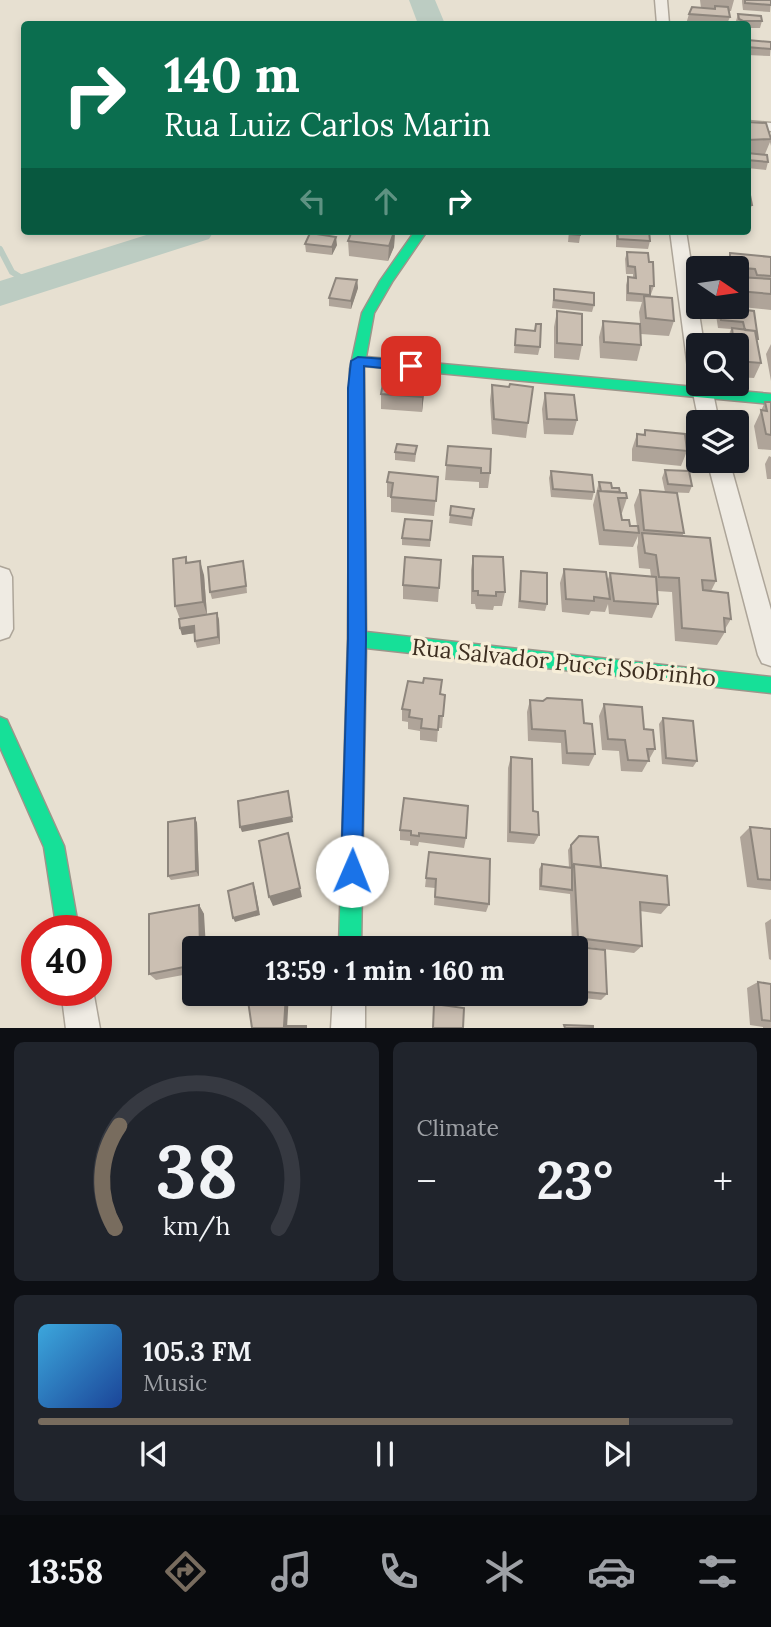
<!DOCTYPE html>
<meta charset="utf-8">
<style>
body{margin:0;font-family:Lora,serif;background:#20242c;color:#f1f3f6;height:100vh;display:flex;flex-direction:column;font-size:26px;white-space:nowrap}
*{box-sizing:border-box;margin:0}
p{font-size:23px;color:#9ea1a6}
.icon{flex:none;width:38px;height:38px;fill:none;stroke:currentColor;stroke-width:2;stroke-linecap:round;stroke-linejoin:round}
.map{position:relative;height:1028px;overflow:hidden}
.panel{display:flex;flex-direction:column;gap:14px;padding:14px;background:#0d0f14;flex:1}
.panel>*{flex:none}
.top-card{position:absolute;left:21px;top:21px;width:730px;height:214px;border-radius:7px;box-shadow:0 4px 10px #0003;background:#0b6e4f;color:#fff;overflow:hidden}
.needle{width:46px;rotate:103deg}
.buttons{position:absolute;left:686px;top:256px;display:grid;gap:14px}
.buttons a{display:grid;place-items:center;width:63px;height:63px;border-radius:7px;background:#171b24;box-shadow:0 4px 10px #0003;font-size:35px}
.speed{position:absolute;left:21px;top:915px;display:flex;gap:14px;font-size:35px;font-weight:700;text-align:center}
.speed>*{display:grid;place-content:center;width:91px;height:91px;border-radius:50%;background:#171b24;box-shadow:0 4px 10px #0003;line-height:1}
.speed .limit{border:10px solid #d22;background:#fff;color:#111}
.pin{position:absolute;display:grid;place-items:center;width:60px;height:60px;color:#fff;margin:-30px;border-radius:14px;box-shadow:0 4px 10px #0006}
.me{position:absolute;width:77px;margin:-38px;rotate:1deg;stroke-linejoin:round;filter:drop-shadow(0 0 5px #0008)}
.turn{display:flex;align-items:center;gap:24px;height:147px;padding:0 28px;font-size:32px}
.turn .icon{width:91px;height:91px;stroke-width:2.5}
.turn b{display:block;font-size:49px;line-height:60px}
.lanes{display:flex;align-items:center;height:66px;padding:0 28px;background:#0003;justify-content:center;gap:35px;direction:ltr}
.lanes .off{opacity:.35}
.big{font-size:52px;font-weight:800;line-height:1.1}
.panel .card{flex:1;display:flex;flex-direction:column;justify-content:center;gap:10px;min-width:0;padding:0 24px;border-radius:10px;background:#20242c}
.panel .dial{align-items:center;gap:0}
.dial svg{height:182px;overflow:visible;fill:none;stroke:#363941;stroke-width:7;stroke-linecap:round;text-anchor:middle}
.dial text{fill:#f1f3f6;stroke:none}
.song{display:flex;align-items:center;gap:21px}
.cover{width:84px;height:84px;border-radius:10px;background:linear-gradient(135deg,hsl(200 70% 55%),hsl(220 70% 35%))}
.played{height:7px;border-radius:4px;background:linear-gradient(90deg,#786c5e 85%,#363941 85%)}
.keys{display:flex;justify-content:space-around;direction:ltr}
.heat{display:flex;justify-content:space-between;align-items:center;font-size:38px;direction:ltr}
.panel .tiles{flex:1;display:grid;gap:14px;grid-template-columns:1fr 1fr}
.card:last-child{grid-column:span 2}
.trip{position:absolute;left:182px;top:936px;width:406px;height:70px;border-radius:7px;background:#171b24;box-shadow:0 4px 10px #0003;font-weight:800;line-height:70px;text-align:center}
.tab-bar{display:flex;height:112px;justify-content:space-around;align-items:center;background:#090b0e;color:#9ea1a6}
.tab-bar .icon{width:49px;height:49px}
.tab-bar .active{color:#786c5e}
.tab-bar b{font-size:32px;color:#f1f3f6}
.map>svg:first-child{display:block}
.lines{fill:none;stroke-linecap:round;stroke-linejoin:round}
.stream{stroke:#bcccc2;stroke-width:6}
.river{fill:#bcccc2;fill-rule:evenodd}
.street-casing{stroke:#ada599;stroke-width:3}
.fast-casing{stroke:#9c958a;stroke-width:3}
.street{fill:#efebe3;fill-rule:evenodd}
.fast{fill:#16e098;fill-rule:evenodd}
.wall{fill:#afa499}
.shaded-wall{fill:#8e867d}
.building{fill:#cbbfb2;stroke:#8e867d;stroke-width:2}
.route{fill:#1a73e8;stroke:#114b97;stroke-width:2}
.labels{text-anchor:middle;dominant-baseline:central;stroke-width:7;stroke-linejoin:round;paint-order:stroke}
.street-label{font-size:23px;fill:#3d2e20;stroke:#f7eed8}
</style>
<div class="map">
<svg width="771" height="1029" viewBox="0 0 771 1029">
<rect width="100%" height="100%" fill="#e7e0d1"/>
<g class="lines">
<path class="stream" d="M0 249 12 272 33 285"/>
<path class="river" d="M409 0H435L445 24H418Z
M159 231H214L209 239 0 306V281Z"/>
<defs>
<path id="street" d="M655 0H667L669 24H657Z
M747 121 771 123V131L747 129Z
M670 231H686L704 345H698V375L691 373 688 368Z
M698 377V383H711L719 422H699L691 383Z
M707 460H729L771 610V666L762 663 758 655Z
M0 567 9 570 12 577 13 629 9 637 0 640Z
M61 990H93L100 1029H66Z
M333 994H365V1029H331Z"/>
<path id="fast" d="M415 231H427L392 282 374 313 366 357 771 394V404L364 366 366 632 771 677V693L366 648 361 948H339L348 639 350 369 362 313 380 281Z
M0 717 7 720 64 846 79 931H57L44 847 0 747Z"/>
</defs>
<use href="#street" class="street-casing"/>
<use href="#fast" class="fast-casing"/>
<use href="#street" class="street"/>
<use href="#fast" class="fast"/>
</g>
<path class="wall" d="M700 0H734L731 11H729L730 17 727 24H686L689 14 701 8Z
M742 0H771L770 12 743 10 742 2Z
M738 14 762 21 760 28H747V24H737L736 21Z
M747 40 771 42 770 56 747 55Z
M747 122 770 137 771 135V146L770 142 765 154H760L768 162 766 170 747 168Z
M747 190 752 205 747 218Z
M352 231H395L394 247 388 261 349 256 348 241Z
M569 231H581L579 243 568 242Z
M616 231H649L650 241 648 249 616 247Z
M305 244 337 245 332 255 306 252Z
M627 252 649 262 654 286 650 297 674 321 669 336 641 334 639 312 642 302 626 301V285L628 277 633 278V274H626L625 259Z
M730 253 771 257V310L732 306H737V268H725Z
M357 280 358 288 351 309 329 306V298Z
M554 289 594 305 592 312 552 308Z
M719 307 754 311 758 339 757 340 761 363 754 378 737 377V345H725L731 329 718 328 716 315Z
M557 311 582 345 579 360 554 358V327Z
M603 321 641 345 637 361 600 358 599 337Z
M536 324 540 347 538 355 514 353 516 329 535 331Z
M771 344V381L766 354Z
M426 370 422 412 381 409V394Z
M492 385 528 423 526 438 492 434 490 400Z
M545 393 577 420 573 435 544 434 542 409Z
M765 402H771V450L758 449 754 426Z
M645 430 687 451 681 466 632 461V449L637 434 643 435Z
M448 446 490 473 488 488H479V482L445 480Z
M395 452 416 454 415 462 395 460Z
M769 456 771 457V479H767L765 464Z
M665 470 692 486 689 493 665 492 662 478Z
M551 471 594 492 592 500 551 497 549 478Z
M438 477 434 516 391 512V497H387V482Z
M599 482 620 492 627 498 622 513H621L622 520 630 526H637L634 505 640 490 684 533 682 536 716 581 711 591 731 619 725 629V632L717 645 675 641 672 592 657 591 658 604 652 618 609 614 608 604 605 612 591 611 589 615 562 612 560 583 564 569 607 582 610 573 651 576 650 569 639 568 637 547 638 543V536L633 547 599 545 593 505Z
M451 506 474 509 472 526 449 523Z
M432 521 430 547 402 545V538Z
M473 556 505 592 502 606H494L493 610 476 609 475 604H471V570Z
M186 557 188 563 204 575 207 615 217 613 219 620 220 644 197 648 195 641 194 633 182 635 180 628V619L175 606Z
M441 560 438 602 403 599V585Z
M245 568 247 593 212 599 210 592Z
M521 571 547 604 545 611 518 608 520 578Z
M440 694 443 716 442 728H438L437 742 420 740V731L408 729V722L402 721V709Z
M530 700 584 723 595 754 589 766 562 764 561 743 528 741 527 712Z
M604 704 644 729 655 749 642 772 621 771 619 751 602 750 599 716Z
M663 718 697 761 693 767 662 764 659 724Z
M511 757 533 811 539 835 534 844 507 842 508 768Z
M195 818 197 823 199 876 171 880 168 876Z
M750 827 771 829V890L747 887 740 837Z
M400 830 466 838 464 848 419 842 418 846 410 845V841L400 840Z
M571 845 601 867 669 905 661 914 640 911 642 946 634 953 572 945 570 894 539 890V869L542 864 569 868 568 850Z
M429 852 489 904 486 912 434 905 435 888 425 887Z
M199 905 204 914 194 948V973L156 980 149 974Z
M771 919V960L769 959 765 923Z
M533 942 605 950 607 994 601 1000 548 994H576V948H529Z
M758 982 771 984V1028H763V1027L750 1025 747 988Z"/>
<path class="shaded-wall" d="M392 231H395L394 247 388 261 389 246Z
M336 237 337 245 332 255V247Z
M357 280 358 288 351 309V301Z
M426 370 425 386 422 412V397Z
M200 561 204 575 207 615 203 602Z
M217 613 219 620 220 644 218 637Z
M194 626 196 633 182 635 180 628Z
M288 791 293 822 242 832 240 827Z
M195 818 197 823 199 876 196 871Z
M288 833 302 897 273 906 269 897Z
M253 883 255 888 260 915 235 922 233 918Z
M199 905 204 914 206 948H200Z
M286 994H289L287 1028 284 1026Z"/>
<path class="building" d="M745 0H771V5L745 3Z
M715 6 728 7 730 17 689 14 692 7 715 9Z
M738 14 761 16 762 21H743L739 19Z
M687 22 701 23 702 24H687Z
M747 40 771 42V49L747 47Z
M747 122 766 123 771 139 747 140Z
M747 153 767 155 768 162 747 160Z
M747 190H749L752 205H747Z
M352 231H383L394 232 389 246 348 241Z
M570 231H581L580 235 570 234Z
M617 231H649L650 241 618 239Z
M310 233 336 237 332 247 305 244Z
M627 252 648 253 649 262H653L654 286H650V295L628 293V277L636 278 635 267 628 266Z
M730 253 771 257V276L757 275 755 269 730 267Z
M737 277 771 279V294L738 291Z
M336 278 357 280 351 301 329 298Z
M554 289 594 293V305L554 300Z
M644 296 672 298 674 321 646 318Z
M719 307 754 311 758 339H757L755 331 745 330 743 322 721 320Z
M557 311 582 314V345L557 343Z
M603 321 640 324 641 345 604 342Z
M536 324H541L540 347 515 345 516 329 535 331Z
M732 328 755 331 761 363 737 361V345H734Z
M386 367 426 370 422 397 381 394Z
M510 384 533 387 528 423 494 419 492 385 509 387Z
M545 393 574 395 577 420 547 419Z
M765 402H771V435L766 434 761 410 767 411Z
M645 430 685 434 687 451 637 446V434L645 435Z
M397 444 417 446 415 454 395 452Z
M448 446 491 449 490 473H481V468L446 465Z
M665 470 689 471 692 486 668 484Z
M551 471 592 475 594 492 553 489Z
M389 472 438 477 436 501 391 497 393 483 387 482Z
M599 482 611 483 612 488H619L620 492 601 491Z
M640 490 677 493 684 533 644 530Z
M598 491 626 493 627 498H618L622 520H629L630 526H638L639 533 604 530Z
M451 506 474 509 472 518 450 515Z
M405 519 432 521 430 540 402 538Z
M642 533 710 538 716 581 702 580 703 590 728 593 731 619 724 618 725 632 682 628 679 578 659 577 656 555 645 553Z
M473 556 503 557 505 592H496V596L478 595V591H473Z
M186 557V563L200 561 203 602 175 606 173 559Z
M405 557 441 560 439 588 403 585Z
M243 561 246 586 210 592 208 567Z
M564 569 606 572 610 599 594 597V601L566 599Z
M521 571 547 573V604L520 601Z
M610 573 656 577 658 604 614 601Z
M217 613 218 637 195 641 194 626 180 628 179 619Z
M424 678 442 680 440 694 445 695 443 716H439L438 730 421 728 422 719 409 717 410 710 402 709 408 681 423 683Z
M547 698 582 700 584 723 592 724 595 754 567 753 565 731 532 729 530 700 543 701Z
M604 704 642 707 644 729 653 730 655 749H647L649 761 628 760 625 740 608 739Z
M663 718 693 721 697 761 666 758Z
M511 757 532 759 533 811 538 812 539 835 510 832Z
M288 791 292 817 240 827 238 801Z
M404 798 468 806 466 838 419 833V836L411 835V831L400 830Z
M195 818 196 871 168 876V822Z
M750 827 771 829V880L758 879Z
M288 833 300 888 269 897 259 841Z
M579 836 598 837 601 867 574 864 572 868 571 845Z
M429 852 490 859 489 904 435 897 436 879 426 878Z
M542 864 572 868V890L541 886Z
M574 864 667 876 669 905 640 902 642 946 578 938Z
M253 883 258 911 233 918 228 891Z
M199 905 200 948H194V965L149 974V914Z
M533 942 605 950 607 994 576 991V948H533Z
M758 982 771 984V1021L762 1020Z
M247 994H286L284 1026H306V1028H252Z
M434 1004 464 1008 463 1028H433Z
M564 1025 593 1026V1028H565Z"/>
<path class="route" d="M358 357 411 361 418 366 411 371 364 366 366 639 362 871 359 878 352 882 344 878 341 871 348 639V388L351 361Z"/>
<g class="labels">
<g class="street-label">
<text transform="translate(564 662) rotate(6)">Rua Salvador Pucci Sobrinho</text>
</g>
</g>
</svg>
<div class="buttons">
<a><svg class="needle" viewBox="-14 -14 28 28"><path d="M0-13l5 13h-10z" fill="#e53935"/><path d="M0 13l5-13h-10z" fill="#9ea1a6"/></svg></a>
<a><svg class="icon" aria-label="search" viewBox="0 0 24 24"><circle cx="10" cy="10" r="6"/><path d="M15 15l6 6"/></svg></a>
<a><svg class="icon" aria-label="layers" viewBox="0 0 24 24"><path d="M12 4l9 5-9 5-9-5zM3 14l9 5 9-5"/></svg></a>
</div>
<div class="speed"><div class="limit">40</div></div>
<div class="pin" style="left:411px;top:366px;background:#d93025"><svg class="icon" aria-label="arrive" viewBox="0 0 24 24"><path d="M6 21V4h12l-3 4 3 4H6"/></svg></div>
<svg class="me" style="left:352px;top:871px" viewBox="-20 -20 40 40"><circle r="19" fill="#fff"/><path d="M0-13L10 11 0 6-10 11z" fill="#1a73e8"/></svg>
<div class="trip">13:59 · 1 min · 160 m</div>
<div class="top-card">
<div class="turn"><svg class="icon" aria-label="right" viewBox="0 0 24 24"><path d="M7 20v-9h11M14 6l5 5-5 5"/></svg><div><b>140 m</b>Rua Luiz Carlos Marin</div></div>
<div class="lanes"><svg class="icon off" aria-label="left" viewBox="0 0 24 24"><path d="M17 20v-9H6M10 6l-5 5 5 5"/></svg><svg class="icon off" aria-label="ahead" viewBox="0 0 24 24"><path d="M12 20V5M6 11l6-6 6 6"/></svg><svg class="icon" aria-label="right" viewBox="0 0 24 24"><path d="M7 20v-9h11M14 6l5 5-5 5"/></svg></div>
</div>
</div>
<section class="panel">
<div class="tiles">
<div class="card dial"><svg viewBox="0 0 100 80">
<path d="M14 69A42 42 0 1 1 86 69"/>
<path d="M14 69A42 42 0 0 1 16 24" stroke="#786c5e"/>
<text x="50" y="56" font-size="32" font-weight="700">38</text>
<text x="50" y="72" font-size="11">km/h</text>
</svg></div>
<div class="card"><p>Climate</p>
<div class="heat"><a>−</a><b class="big">23°</b><a>+</a></div>
</div>
<div class="card">
<div class="song"><i class="cover"></i><div><b>105.3 FM</b><p>Music</p></div></div>
<div class="played"></div>
<div class="keys"><svg class="icon" aria-label="previous" viewBox="0 0 24 24"><path d="M18 5L8 12l10 7zM5 5v14"/></svg><svg class="icon" aria-label="pause" viewBox="0 0 24 24"><path d="M8 5v14M16 5v14"/></svg><svg class="icon" aria-label="next" viewBox="0 0 24 24"><path d="M6 5l10 7-10 7zM19 5v14"/></svg></div>
</div>
</div>
</section>
<nav class="tab-bar">
<b>13:58</b>
<svg class="icon active" aria-label="directions" viewBox="0 0 24 24"><path d="M12 3l9 9-9 9-9-9zM9 14v-3h6M13 9l2 2-2 2"/></svg>
<svg class="icon" aria-label="music" viewBox="0 0 24 24"><path d="M9 18V5l10-2v13"/><circle cx="6" cy="18" r="3"/><circle cx="16" cy="16" r="3"/></svg>
<svg class="icon" aria-label="phone" viewBox="0 0 24 24"><path d="M5 4h4l2 5-3 2q2 4 5 5l2-3 5 2v4C11 20 4 13 5 4z"/></svg>
<svg class="icon" aria-label="climate" viewBox="0 0 24 24"><path d="M12 3v18M4 7l16 10M4 17L20 7"/></svg>
<svg class="icon" aria-label="car" viewBox="0 0 24 24"><path d="M5 17H2v-5l4-1 3-4h7l3 4 3 1v5h-3M9 17h6M6 11h13"/><circle cx="7" cy="17" r="2"/><circle cx="17" cy="17" r="2"/></svg>
<svg class="icon" aria-label="filters" viewBox="0 0 24 24"><path d="M4 7h16M4 17h16"/><circle cx="9" cy="7" r="2"/><circle cx="15" cy="17" r="2"/></svg>
</nav>
